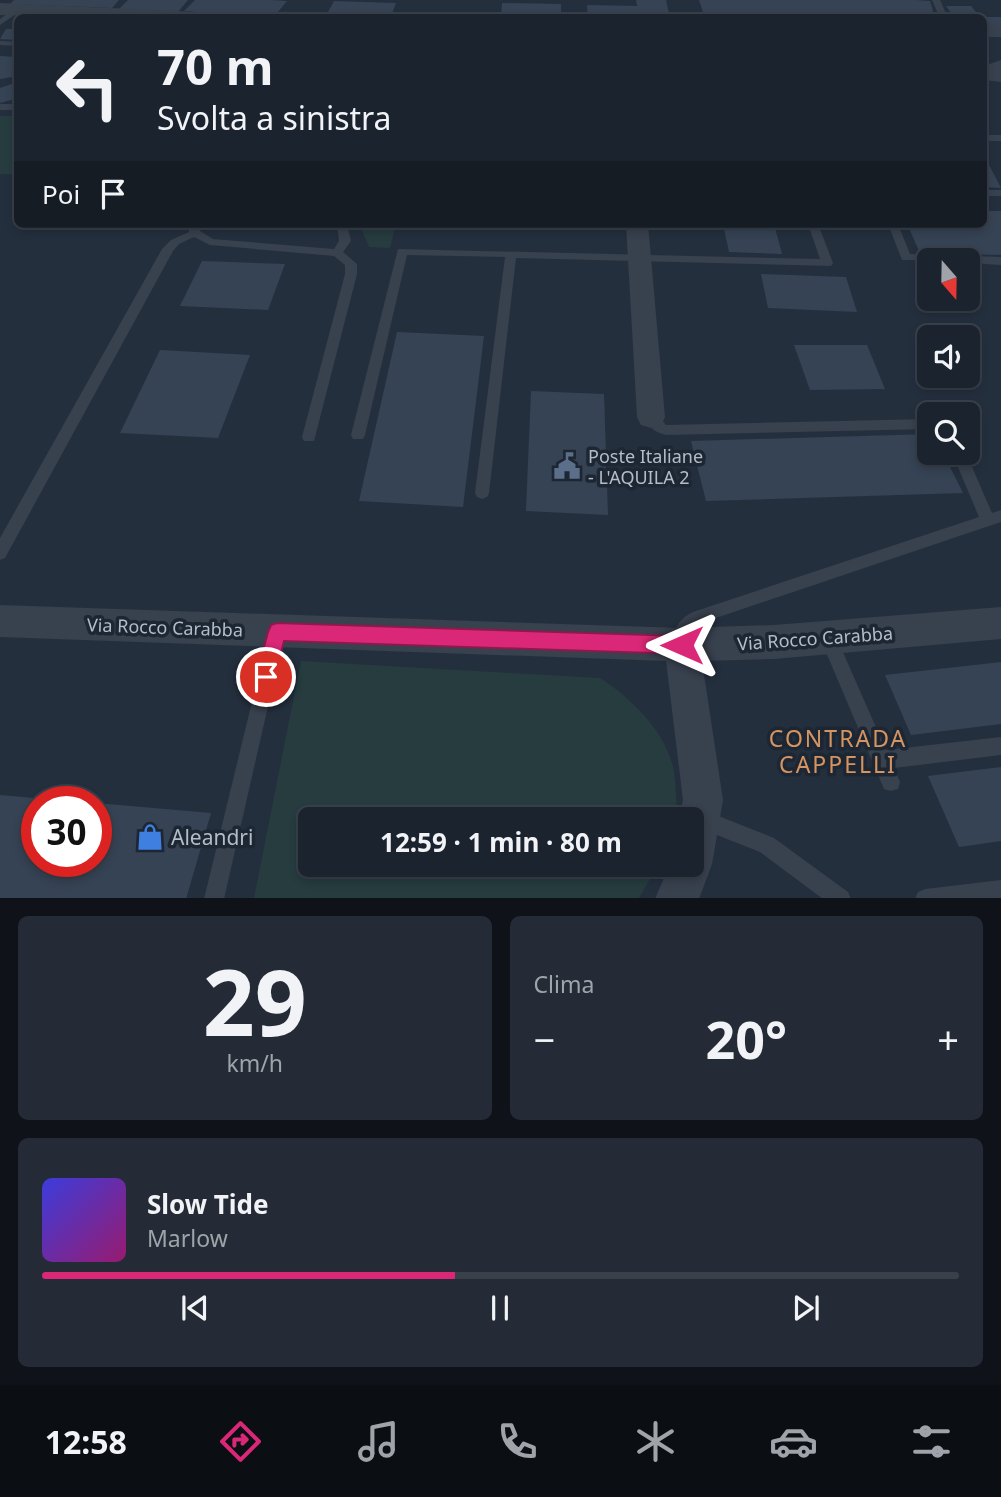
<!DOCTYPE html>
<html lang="it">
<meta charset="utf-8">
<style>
body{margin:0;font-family:"Noto Sans",sans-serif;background:#242b36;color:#f1f3f6;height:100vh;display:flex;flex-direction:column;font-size:26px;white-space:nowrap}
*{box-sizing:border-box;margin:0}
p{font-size:23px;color:#a0a4aa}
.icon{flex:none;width:38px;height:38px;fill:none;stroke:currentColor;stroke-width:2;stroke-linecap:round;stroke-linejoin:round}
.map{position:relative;height:898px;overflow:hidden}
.panel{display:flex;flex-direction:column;gap:18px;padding:18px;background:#0f1319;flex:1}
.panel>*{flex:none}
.top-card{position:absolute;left:14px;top:14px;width:973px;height:214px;border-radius:10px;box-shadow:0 4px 10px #0003,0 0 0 2px #39404a;background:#1b232e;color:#f1f3f6;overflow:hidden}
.needle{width:46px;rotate:160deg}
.controls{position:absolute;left:917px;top:248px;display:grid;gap:14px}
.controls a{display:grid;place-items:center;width:63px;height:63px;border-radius:10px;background:#1b232e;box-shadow:0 4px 10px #0003,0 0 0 2px #39404a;font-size:35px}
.speed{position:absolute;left:21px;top:786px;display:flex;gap:14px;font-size:35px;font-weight:700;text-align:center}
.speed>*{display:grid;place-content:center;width:91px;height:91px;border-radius:50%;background:#1b232e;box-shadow:0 4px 10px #0003,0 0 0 2px #39404a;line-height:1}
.speed .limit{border:10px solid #d22;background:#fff;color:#111}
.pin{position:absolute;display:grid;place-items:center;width:60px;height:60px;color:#fff;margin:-30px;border:4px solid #fff;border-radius:50%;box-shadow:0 2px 7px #0007}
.me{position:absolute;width:77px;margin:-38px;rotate:270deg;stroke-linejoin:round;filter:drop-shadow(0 0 5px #0008)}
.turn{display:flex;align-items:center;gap:24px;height:147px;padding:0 28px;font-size:32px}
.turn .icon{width:91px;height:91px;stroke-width:2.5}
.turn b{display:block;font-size:49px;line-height:60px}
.then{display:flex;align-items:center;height:66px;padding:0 28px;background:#0003;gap:14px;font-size:26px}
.big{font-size:52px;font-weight:700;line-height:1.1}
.panel .card{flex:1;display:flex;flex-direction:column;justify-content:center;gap:10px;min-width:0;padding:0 24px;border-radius:10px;background:#242b36}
.panel .dial{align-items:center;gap:0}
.dial b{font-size:91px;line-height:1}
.song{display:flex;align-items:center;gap:21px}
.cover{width:84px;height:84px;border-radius:10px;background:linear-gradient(135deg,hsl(240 70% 55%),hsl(320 70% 35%))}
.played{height:7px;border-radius:4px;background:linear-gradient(90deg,#db2777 45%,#39404a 45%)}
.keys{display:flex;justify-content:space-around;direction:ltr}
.heat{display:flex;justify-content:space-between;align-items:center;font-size:38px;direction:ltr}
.panel .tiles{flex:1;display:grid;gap:18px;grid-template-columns:1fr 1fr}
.card:last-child{grid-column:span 2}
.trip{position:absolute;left:298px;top:807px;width:406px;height:70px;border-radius:10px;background:#1b232e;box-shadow:0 4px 10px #0003,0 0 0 2px #39404a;font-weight:700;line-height:70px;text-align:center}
.tabs{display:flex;height:112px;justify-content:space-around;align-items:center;background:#0b0e12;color:#a0a4aa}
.tabs .icon{width:49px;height:49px}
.tabs .current{color:#db2777}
.tabs b{font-size:32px;color:#f1f3f6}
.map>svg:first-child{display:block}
.green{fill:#263c3f}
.building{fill:#364354}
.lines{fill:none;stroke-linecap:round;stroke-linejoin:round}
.service{fill:#38414e;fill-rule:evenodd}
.minor{fill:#38414e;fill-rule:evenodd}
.tertiary{fill:#38414e;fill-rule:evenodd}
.route{fill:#db2777;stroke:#8e194d;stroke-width:2}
.labels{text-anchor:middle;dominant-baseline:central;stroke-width:7;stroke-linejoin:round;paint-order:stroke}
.poi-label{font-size:18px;fill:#b4bcc9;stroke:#1d2633;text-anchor:start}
.street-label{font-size:18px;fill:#b4bcc9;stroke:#1d2633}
.near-poi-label{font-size:21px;fill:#b4bcc9;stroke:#1d2633;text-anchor:start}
.near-neighbourhood-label{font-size:23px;letter-spacing:2px;fill:#d59563;stroke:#1d2633}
</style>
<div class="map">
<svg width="1001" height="899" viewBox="0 0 1001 899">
<rect width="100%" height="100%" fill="#242f3e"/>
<path class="green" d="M0 116H17V175L0 174Z
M359 224H396L390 248 369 247Z
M301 661 600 678C630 697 665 731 673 767 676 781 676 797 677 812L675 819H310V864L658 865 639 898H254Z"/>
<path class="building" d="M14 0H119L112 8 10 4Z
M128 0H188L178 12 119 9Z
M195 0H271L287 1 273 18 184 11Z
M636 0H666L670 18H588L587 5 637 6Z
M699 0H916L930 1 933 11 926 18H705Z
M334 1 396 3 391 16 327 14Z
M502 3 561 4V18H501Z
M946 6H971L981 18H955Z
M984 17H1001V26H984Z
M6 29H18V40L0 39Z
M0 56 18 57V76L0 79Z
M18 82V98L0 103V88Z
M984 161H987L1001 188 984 187Z
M984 211H1001V255L920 253 907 224H984Z
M723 224H774L782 254 729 252Z
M202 261 285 264 268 310 180 306Z
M761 274 846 277 857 312 768 308Z
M397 332 484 336 463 507 359 501Z
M794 345H867L885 389 810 390Z
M160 350 250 355 218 438 120 433Z
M531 391 604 394 608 515 526 511Z
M929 434V453H943L963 493 706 501 691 441Z
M1001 662V724L911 735 885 675Z
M1001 767V841L959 847 928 776Z
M0 795 56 800 37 802V861H96V803L211 813 186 899H0Z"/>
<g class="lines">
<path class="service" d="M932 0H940L948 18H940Z
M15 8 22 10 0 25V19Z
M0 41 18 42V46L0 45Z
M0 104H18V110H0Z
M984 135H1001V141H984Z
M984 190H1001V196H984Z
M194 224 200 231 213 239 334 249 339 241 337 224H347L351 241 343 252 357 264V274L314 441H304L302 437 345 274V265L334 256 210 245 194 237 179 244 173 251 5 558 0 560V538L162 249 171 240 189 232 188 227Z
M808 224H818L833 263 831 266 516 258 489 493 487 497 482 499 477 497 475 493 505 257 407 255 365 435 363 439H353L351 435 398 249 820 259Z
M888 224H898L910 254 1001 257V265L968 263V261L902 260Z
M651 412 656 413 666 425 929 419V429L666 435C654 432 650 428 644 417L646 413Z
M952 453H966L992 513 1001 510V522L713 619 691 631 688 650 682 652 676 650C669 633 678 619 693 612L979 517Z
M277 624 283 627 285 632 224 899H204L269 632 271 627Z
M828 630 834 632 886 750 1001 737V755L894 768 900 782 898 789 891 791 884 789 820 638 822 632Z
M701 809 774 838 848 892 851 899H823L760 852 694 826 691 819 694 812Z
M1001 880V899H915L918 892 925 889Z"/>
<path class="minor" d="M984 69 1001 70V82L984 80Z
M626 224H648L665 417 661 425 651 428 641 425 637 417Z
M0 605 682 628 774 625 1001 607V639L774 659 702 661 723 800 712 864 699 899H655L670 864H691V819H679L683 800 666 661 0 637Z"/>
<path class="tertiary" d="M0 3 195 12 205 18 0 15Z
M984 25H1001V37H984Z
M1001 60V75L984 81V66Z"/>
</g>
<path class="route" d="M277 623 682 636 689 639 692 645 689 651 682 654 284 641 273 684 266 687 259 684 256 677 268 632 271 625Z"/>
<defs>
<symbol id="civic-bare" viewBox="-9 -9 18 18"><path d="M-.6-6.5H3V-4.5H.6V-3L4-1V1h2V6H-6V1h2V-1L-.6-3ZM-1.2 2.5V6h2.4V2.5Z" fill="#5c6f8a" stroke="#1d2633" stroke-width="2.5" paint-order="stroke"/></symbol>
<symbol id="shop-bare" viewBox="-9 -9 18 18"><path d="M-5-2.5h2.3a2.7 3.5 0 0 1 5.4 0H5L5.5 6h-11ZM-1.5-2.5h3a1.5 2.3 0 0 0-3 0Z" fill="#3f7fe0" stroke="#1d2633" stroke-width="2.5" paint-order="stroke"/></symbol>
</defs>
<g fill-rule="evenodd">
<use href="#civic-bare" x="548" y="447" width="38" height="38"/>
<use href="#shop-bare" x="131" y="818" width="38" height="38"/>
</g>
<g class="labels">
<g class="poi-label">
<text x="588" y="456">Poste Italiane<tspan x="588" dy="21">- L'AQUILA 2</tspan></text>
</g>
<g class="street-label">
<text transform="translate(165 627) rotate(2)">Via Rocco Carabba</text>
<text transform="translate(815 638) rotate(-4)">Via Rocco Carabba</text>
</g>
<g class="near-poi-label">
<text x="171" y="837">Aleandri</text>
</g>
<g class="near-neighbourhood-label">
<text x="838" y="738">CONTRADA<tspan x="838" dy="26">CAPPELLI</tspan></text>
</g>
</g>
</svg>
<div class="controls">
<a><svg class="needle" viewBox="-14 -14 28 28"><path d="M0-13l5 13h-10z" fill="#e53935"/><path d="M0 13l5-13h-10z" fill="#a0a4aa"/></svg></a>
<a><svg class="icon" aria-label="sound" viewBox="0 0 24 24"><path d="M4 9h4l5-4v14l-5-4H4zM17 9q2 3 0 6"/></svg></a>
<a><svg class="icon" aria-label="search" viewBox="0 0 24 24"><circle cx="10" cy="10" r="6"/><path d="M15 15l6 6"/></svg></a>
</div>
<div class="speed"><div class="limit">30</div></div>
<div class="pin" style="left:266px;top:677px;background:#d93025"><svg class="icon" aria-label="arrive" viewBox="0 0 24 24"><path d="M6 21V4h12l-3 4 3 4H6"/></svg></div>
<svg class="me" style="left:682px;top:645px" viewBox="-20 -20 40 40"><path d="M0-17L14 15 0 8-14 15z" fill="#db2777" stroke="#fff" stroke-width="4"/></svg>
<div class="trip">12:59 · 1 min · 80 m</div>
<div class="top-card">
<div class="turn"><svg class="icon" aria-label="left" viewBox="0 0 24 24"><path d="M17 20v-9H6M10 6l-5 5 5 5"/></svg><div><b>70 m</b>Svolta a sinistra</div></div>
<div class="then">Poi<svg class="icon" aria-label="arrive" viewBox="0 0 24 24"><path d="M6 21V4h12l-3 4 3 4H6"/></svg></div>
</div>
</div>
<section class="panel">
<div class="tiles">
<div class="card dial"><b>29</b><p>km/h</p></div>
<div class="card"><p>Clima</p>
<div class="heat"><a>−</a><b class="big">20°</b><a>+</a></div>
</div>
<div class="card">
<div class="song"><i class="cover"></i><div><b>Slow Tide</b><p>Marlow</p></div></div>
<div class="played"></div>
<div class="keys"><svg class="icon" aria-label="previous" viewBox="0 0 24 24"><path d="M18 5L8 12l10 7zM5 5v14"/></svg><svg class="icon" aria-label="pause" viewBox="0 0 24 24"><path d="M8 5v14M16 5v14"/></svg><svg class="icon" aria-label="next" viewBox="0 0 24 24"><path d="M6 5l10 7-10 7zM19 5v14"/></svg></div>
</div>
</div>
</section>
<nav class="tabs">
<b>12:58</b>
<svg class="icon current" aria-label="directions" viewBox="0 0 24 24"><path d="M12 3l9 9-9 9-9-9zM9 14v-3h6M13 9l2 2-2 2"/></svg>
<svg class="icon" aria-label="music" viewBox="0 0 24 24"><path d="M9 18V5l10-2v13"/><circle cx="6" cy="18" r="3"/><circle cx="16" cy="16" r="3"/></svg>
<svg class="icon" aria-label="phone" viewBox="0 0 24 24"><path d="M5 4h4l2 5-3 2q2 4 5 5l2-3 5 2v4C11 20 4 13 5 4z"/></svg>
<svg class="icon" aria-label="climate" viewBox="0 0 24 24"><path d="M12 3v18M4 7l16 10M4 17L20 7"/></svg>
<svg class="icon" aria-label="car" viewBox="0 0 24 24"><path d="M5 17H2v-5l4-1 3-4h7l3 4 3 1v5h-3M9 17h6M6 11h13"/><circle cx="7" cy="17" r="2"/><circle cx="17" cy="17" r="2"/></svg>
<svg class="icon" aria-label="filters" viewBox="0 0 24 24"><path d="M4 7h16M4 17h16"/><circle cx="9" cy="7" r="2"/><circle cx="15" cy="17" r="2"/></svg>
</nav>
